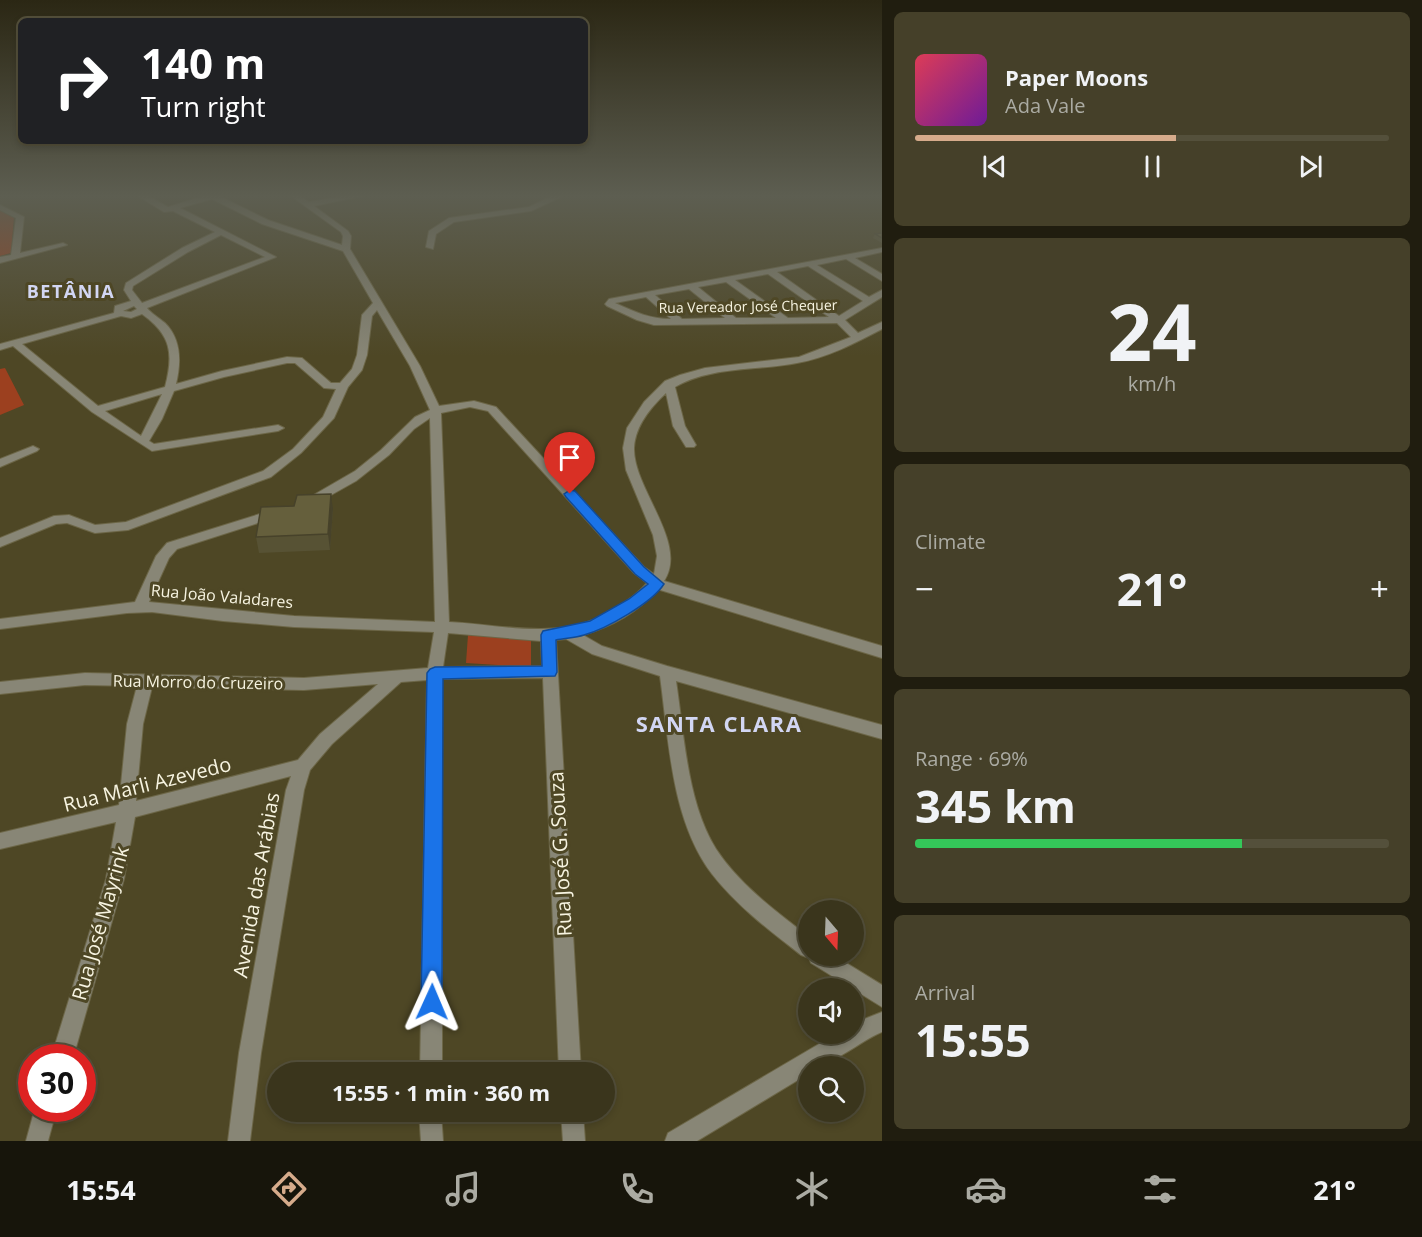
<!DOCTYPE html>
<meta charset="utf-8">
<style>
body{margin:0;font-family:"Open Sans",sans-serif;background:#454029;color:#f1f3f6;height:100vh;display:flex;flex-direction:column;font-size:22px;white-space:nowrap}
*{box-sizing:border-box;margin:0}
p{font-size:20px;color:#ababa3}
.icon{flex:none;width:33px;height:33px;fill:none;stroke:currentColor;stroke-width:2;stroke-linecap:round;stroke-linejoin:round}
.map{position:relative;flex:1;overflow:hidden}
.drawer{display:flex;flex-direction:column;gap:12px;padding:12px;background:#201d0f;width:540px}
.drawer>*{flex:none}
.hud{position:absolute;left:18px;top:18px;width:570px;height:126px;border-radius:9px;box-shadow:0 3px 9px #0003,0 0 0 2px #54503b;background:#202124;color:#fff;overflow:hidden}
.needle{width:39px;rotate:161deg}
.controls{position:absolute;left:798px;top:900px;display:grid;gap:12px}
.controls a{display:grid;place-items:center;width:66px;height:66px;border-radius:50%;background:#3a351c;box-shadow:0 3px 9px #0003,0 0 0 2px #54503b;font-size:30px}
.speed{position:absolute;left:18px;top:1044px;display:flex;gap:12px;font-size:30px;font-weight:700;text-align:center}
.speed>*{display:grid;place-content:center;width:78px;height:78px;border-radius:50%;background:#3a351c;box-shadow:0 3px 9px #0003,0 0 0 2px #54503b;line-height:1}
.speed .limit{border:9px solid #d22;background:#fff;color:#111}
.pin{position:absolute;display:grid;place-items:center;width:51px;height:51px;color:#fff;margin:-62px -26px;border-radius:50% 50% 50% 0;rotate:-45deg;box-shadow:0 0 6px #0007}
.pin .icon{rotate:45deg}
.me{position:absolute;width:66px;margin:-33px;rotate:1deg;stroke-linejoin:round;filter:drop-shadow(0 0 4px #0008)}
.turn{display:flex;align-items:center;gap:21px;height:126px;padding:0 24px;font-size:27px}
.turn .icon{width:78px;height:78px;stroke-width:2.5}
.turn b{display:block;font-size:42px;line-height:51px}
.big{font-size:45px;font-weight:700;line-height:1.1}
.drawer .tile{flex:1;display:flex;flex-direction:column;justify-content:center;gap:9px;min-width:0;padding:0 21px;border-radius:9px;background:#454029}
.drawer .dial{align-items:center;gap:0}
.dial b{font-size:78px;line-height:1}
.song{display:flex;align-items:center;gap:18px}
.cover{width:72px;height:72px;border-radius:9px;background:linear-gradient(135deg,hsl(350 70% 55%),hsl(280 70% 35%))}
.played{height:6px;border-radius:3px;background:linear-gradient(90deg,#d6ab8b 55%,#54503b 55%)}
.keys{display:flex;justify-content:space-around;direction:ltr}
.heat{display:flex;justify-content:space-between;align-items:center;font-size:33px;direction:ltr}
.charge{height:9px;border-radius:4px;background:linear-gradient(90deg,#34c759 69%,#54503b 0)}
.trip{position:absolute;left:267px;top:1062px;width:348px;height:60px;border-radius:30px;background:#3a351c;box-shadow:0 3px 9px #0003,0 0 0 2px #54503b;font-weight:700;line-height:60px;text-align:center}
.tabs{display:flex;height:96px;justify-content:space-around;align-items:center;background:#17150b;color:#ababa3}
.tabs .icon{width:42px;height:42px}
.tabs .active{color:#d6ab8b}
.tabs b{font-size:27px;color:#f1f3f6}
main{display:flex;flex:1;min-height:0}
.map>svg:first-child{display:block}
.green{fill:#9c401f}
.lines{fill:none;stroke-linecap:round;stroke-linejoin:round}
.minor-casing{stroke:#6c6647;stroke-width:2}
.minor{fill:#888676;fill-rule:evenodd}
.wall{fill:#575234}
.shaded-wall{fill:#47422a}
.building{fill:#655f3c;stroke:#47422a;stroke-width:1.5}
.route{fill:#1a73e8;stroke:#114b97;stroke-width:1.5}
.labels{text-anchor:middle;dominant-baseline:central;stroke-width:6;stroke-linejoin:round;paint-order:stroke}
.far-street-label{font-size:14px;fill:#f7f4e1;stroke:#4e4725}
.street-label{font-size:16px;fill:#f7f4e1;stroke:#4e4725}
.far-district-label{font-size:18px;font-weight:bold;letter-spacing:1.5px;fill:#d2d6f3;stroke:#4e4725}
.near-street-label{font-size:20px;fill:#f7f4e1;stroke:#4e4725}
.district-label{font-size:22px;font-weight:bold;letter-spacing:1.5px;fill:#d2d6f3;stroke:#4e4725}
</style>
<main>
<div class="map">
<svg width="882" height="1141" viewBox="0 0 882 1141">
<rect width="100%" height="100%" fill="#4e4725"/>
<path class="green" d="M0 209 14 217 11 253 0 256Z
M5 368 24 405 0 415V369Z
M468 635 531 639V667L466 663Z"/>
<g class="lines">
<defs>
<path id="minor" d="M138 196H148L168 207 204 196H219L268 220 342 245 343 236 341 232 291 196H300L309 202 344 196H362L314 206 348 231 351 236 350 249 420 366 439 406 474 401 496 407 644 567 654 574 657 556 653 535 626 470 623 448 627 428 644 402 665 381 680 375 705 368 799 357 851 337 837 323 654 325 637 320 607 306 605 304 609 299 882 248V252L855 258 882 274V281L846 259 817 265 869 297 882 290V297L845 320 858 333 882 322V329C855 343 827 358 797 363 756 371 712 366 675 387L685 426 696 445 694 447H686L673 426 666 393C651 407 635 426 634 448 633 489 689 543 664 581L882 646V658L657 589C640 612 610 627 583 635L602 646 667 666 882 725V739L676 681C684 733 687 803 716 849 739 884 775 911 808 936V956H835L882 985V1007L811 963 809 958 801 955C770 931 737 906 712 874 671 820 669 741 660 676L592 654 566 639 556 640 581 1072H559L543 678 442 679V1072H420L427 680 401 682 332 744 310 770 304 790 261 1053 250 1141H228L239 1053 286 790 291 776 135 817 124 879 73 1058H51L106 879 116 822 0 849V833L119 805 127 724 137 686 85 685 0 694V682L85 673 304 678 428 668 434 632 294 627 223 621 152 612 127 613 0 629V619L135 602 156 556 167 543 276 509 282 513 280 516 177 549 169 558 149 602 294 616 435 622 430 418 414 429 389 455 356 481 324 499 311 504 307 503 305 500 355 471 381 450 415 417 430 410 410 366 377 310 372 316 367 355 362 370 348 387 334 418 301 453 271 477 128 530 95 533 67 523 56 524 0 547V538L54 516 69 515 95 525 126 522 263 471 293 449 323 417 336 389 324 388 295 363H287L224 377 174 391 162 419 149 441 154 444 278 425 284 428 278 431 152 451 92 412 13 346 0 350V344L114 313 115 306 131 301 124 290 126 283 182 248 215 232 173 211 164 212ZM212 199 262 224 343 251 373 303 362 315 357 355 352 369 340 383H331L302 358 287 357 222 371 176 384C181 363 182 340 165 323 159 318 151 313 147 308L276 257 180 208ZM221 235 265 257 142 303 132 290 133 286 188 252ZM808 266 863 301 839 316 777 272ZM768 274 829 317 788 318 735 280ZM726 282 776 318H736L698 287ZM689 289 725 318 682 319 655 295ZM646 297 671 319C650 319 635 312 615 303ZM134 306 137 309 131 312 123 311ZM142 314C171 335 174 353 165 387L98 406 22 344 121 316 131 318ZM162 394 141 436 105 411ZM470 407 488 411 634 573 647 583C638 594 626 602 615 609 562 642 507 625 449 622L441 413ZM448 633 541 641 542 666 443 667ZM378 684 320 734 298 760 136 801 143 724 152 687 304 690Z
M552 196H563L531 211 454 222 436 234 433 249 426 247 429 231 449 218 529 207Z
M0 205 24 217 20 253 63 243 67 245 0 263V257L11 255 16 218 0 210Z
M33 446 39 449 37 451 0 467V459Z
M882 1012V1032C858 1042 834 1066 808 1066V1074L697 1141H665L668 1133 836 1034H854V1023Z
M35 1108H57L48 1141H26Z
M419 1112H441L443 1141H421Z
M561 1112H583L585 1141H563Z"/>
</defs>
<use href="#minor" class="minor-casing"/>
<use href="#minor" class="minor"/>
</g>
<path class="wall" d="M882 233V243L873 238 875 234Z
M294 506 333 509 330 550 259 553 256 537Z"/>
<path class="shaded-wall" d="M331 494 333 509 330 550 328 534Z"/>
<path class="building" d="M882 233V238L875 234Z
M331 494 328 534 256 537 261 507 294 506 297 495Z"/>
<linearGradient id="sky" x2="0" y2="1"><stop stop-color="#2b2714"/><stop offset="0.55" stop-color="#5d5e51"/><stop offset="1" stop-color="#5d5e51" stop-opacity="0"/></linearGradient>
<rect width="882" height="356" fill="url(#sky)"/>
<path class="route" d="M570 490 575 491 644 567 664 584C652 603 606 629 584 635 575 638 565 638 556 640L557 672 555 676 443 679 442 1002 439 1010 432 1013 424 1010 421 1002 427 673 430 669 435 667 542 666 541 635 543 631 590 621 629 599 648 584 635 574 566 497 564 494Z"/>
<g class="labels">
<g class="far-street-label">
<text transform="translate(748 306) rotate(-1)">Rua Vereador José Chequer</text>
</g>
<g class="street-label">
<text transform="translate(222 596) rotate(5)">Rua João Valadares</text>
<text transform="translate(198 682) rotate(1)">Rua Morro do Cruzeiro</text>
</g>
<g class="far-district-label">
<text x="71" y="291">BETÂNIA</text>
</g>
<g class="near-street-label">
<text transform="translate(147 784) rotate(-14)">Rua Marli Azevedo</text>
<text transform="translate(560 854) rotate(-93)">Rua José G. Souza</text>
<text transform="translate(256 885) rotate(-80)">Avenida das Arábias</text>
<text transform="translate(100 923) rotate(-74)">Rua José Mayrink</text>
</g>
<g class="district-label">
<text x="719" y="723">SANTA CLARA</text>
</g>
</g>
</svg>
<div class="controls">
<a><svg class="needle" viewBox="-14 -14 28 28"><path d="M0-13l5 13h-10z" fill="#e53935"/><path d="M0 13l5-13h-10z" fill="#ababa3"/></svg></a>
<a><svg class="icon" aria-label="sound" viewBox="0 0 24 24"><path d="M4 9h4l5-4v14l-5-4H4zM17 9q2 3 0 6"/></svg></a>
<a><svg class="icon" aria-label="search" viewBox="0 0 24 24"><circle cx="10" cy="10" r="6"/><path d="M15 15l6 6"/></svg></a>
</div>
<div class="speed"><div class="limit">30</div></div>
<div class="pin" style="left:570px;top:494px;background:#d93025"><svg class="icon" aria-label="arrive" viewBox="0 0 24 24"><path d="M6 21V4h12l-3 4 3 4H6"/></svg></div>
<svg class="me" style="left:432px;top:1002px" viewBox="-20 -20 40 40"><path d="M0-17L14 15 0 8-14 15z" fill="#1a73e8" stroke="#fff" stroke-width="4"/></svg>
<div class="trip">15:55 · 1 min · 360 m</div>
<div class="hud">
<div class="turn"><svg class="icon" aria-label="right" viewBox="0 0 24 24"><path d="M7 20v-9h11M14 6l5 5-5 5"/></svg><div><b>140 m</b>Turn right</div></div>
</div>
</div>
<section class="drawer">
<div class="tile">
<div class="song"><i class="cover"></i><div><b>Paper Moons</b><p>Ada Vale</p></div></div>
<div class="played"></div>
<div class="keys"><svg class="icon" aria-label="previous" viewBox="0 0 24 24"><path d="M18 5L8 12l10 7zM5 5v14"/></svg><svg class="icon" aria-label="pause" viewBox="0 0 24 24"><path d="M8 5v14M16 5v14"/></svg><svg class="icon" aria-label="next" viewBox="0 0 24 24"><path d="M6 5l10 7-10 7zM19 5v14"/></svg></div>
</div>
<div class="tile dial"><b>24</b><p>km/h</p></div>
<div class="tile"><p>Climate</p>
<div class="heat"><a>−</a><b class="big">21°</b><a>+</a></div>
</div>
<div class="tile"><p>Range · 69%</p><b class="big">345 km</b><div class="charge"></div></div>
<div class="tile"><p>Arrival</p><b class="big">15:55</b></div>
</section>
</main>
<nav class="tabs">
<b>15:54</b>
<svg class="icon active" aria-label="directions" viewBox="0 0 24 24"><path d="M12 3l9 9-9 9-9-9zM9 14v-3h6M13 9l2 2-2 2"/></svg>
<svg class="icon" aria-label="music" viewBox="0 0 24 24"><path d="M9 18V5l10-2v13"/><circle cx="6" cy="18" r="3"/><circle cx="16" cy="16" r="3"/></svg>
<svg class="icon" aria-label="phone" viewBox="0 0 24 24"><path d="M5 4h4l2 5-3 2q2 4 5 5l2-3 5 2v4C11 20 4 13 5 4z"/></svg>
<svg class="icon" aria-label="climate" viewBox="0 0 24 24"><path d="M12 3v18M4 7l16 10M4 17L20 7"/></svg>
<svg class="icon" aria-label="car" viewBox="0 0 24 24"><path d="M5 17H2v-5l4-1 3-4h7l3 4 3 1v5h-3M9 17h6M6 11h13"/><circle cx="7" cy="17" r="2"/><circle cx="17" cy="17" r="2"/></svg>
<svg class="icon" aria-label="filters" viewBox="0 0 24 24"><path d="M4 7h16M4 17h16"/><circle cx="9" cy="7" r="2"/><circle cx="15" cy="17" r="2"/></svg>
<b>21°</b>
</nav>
